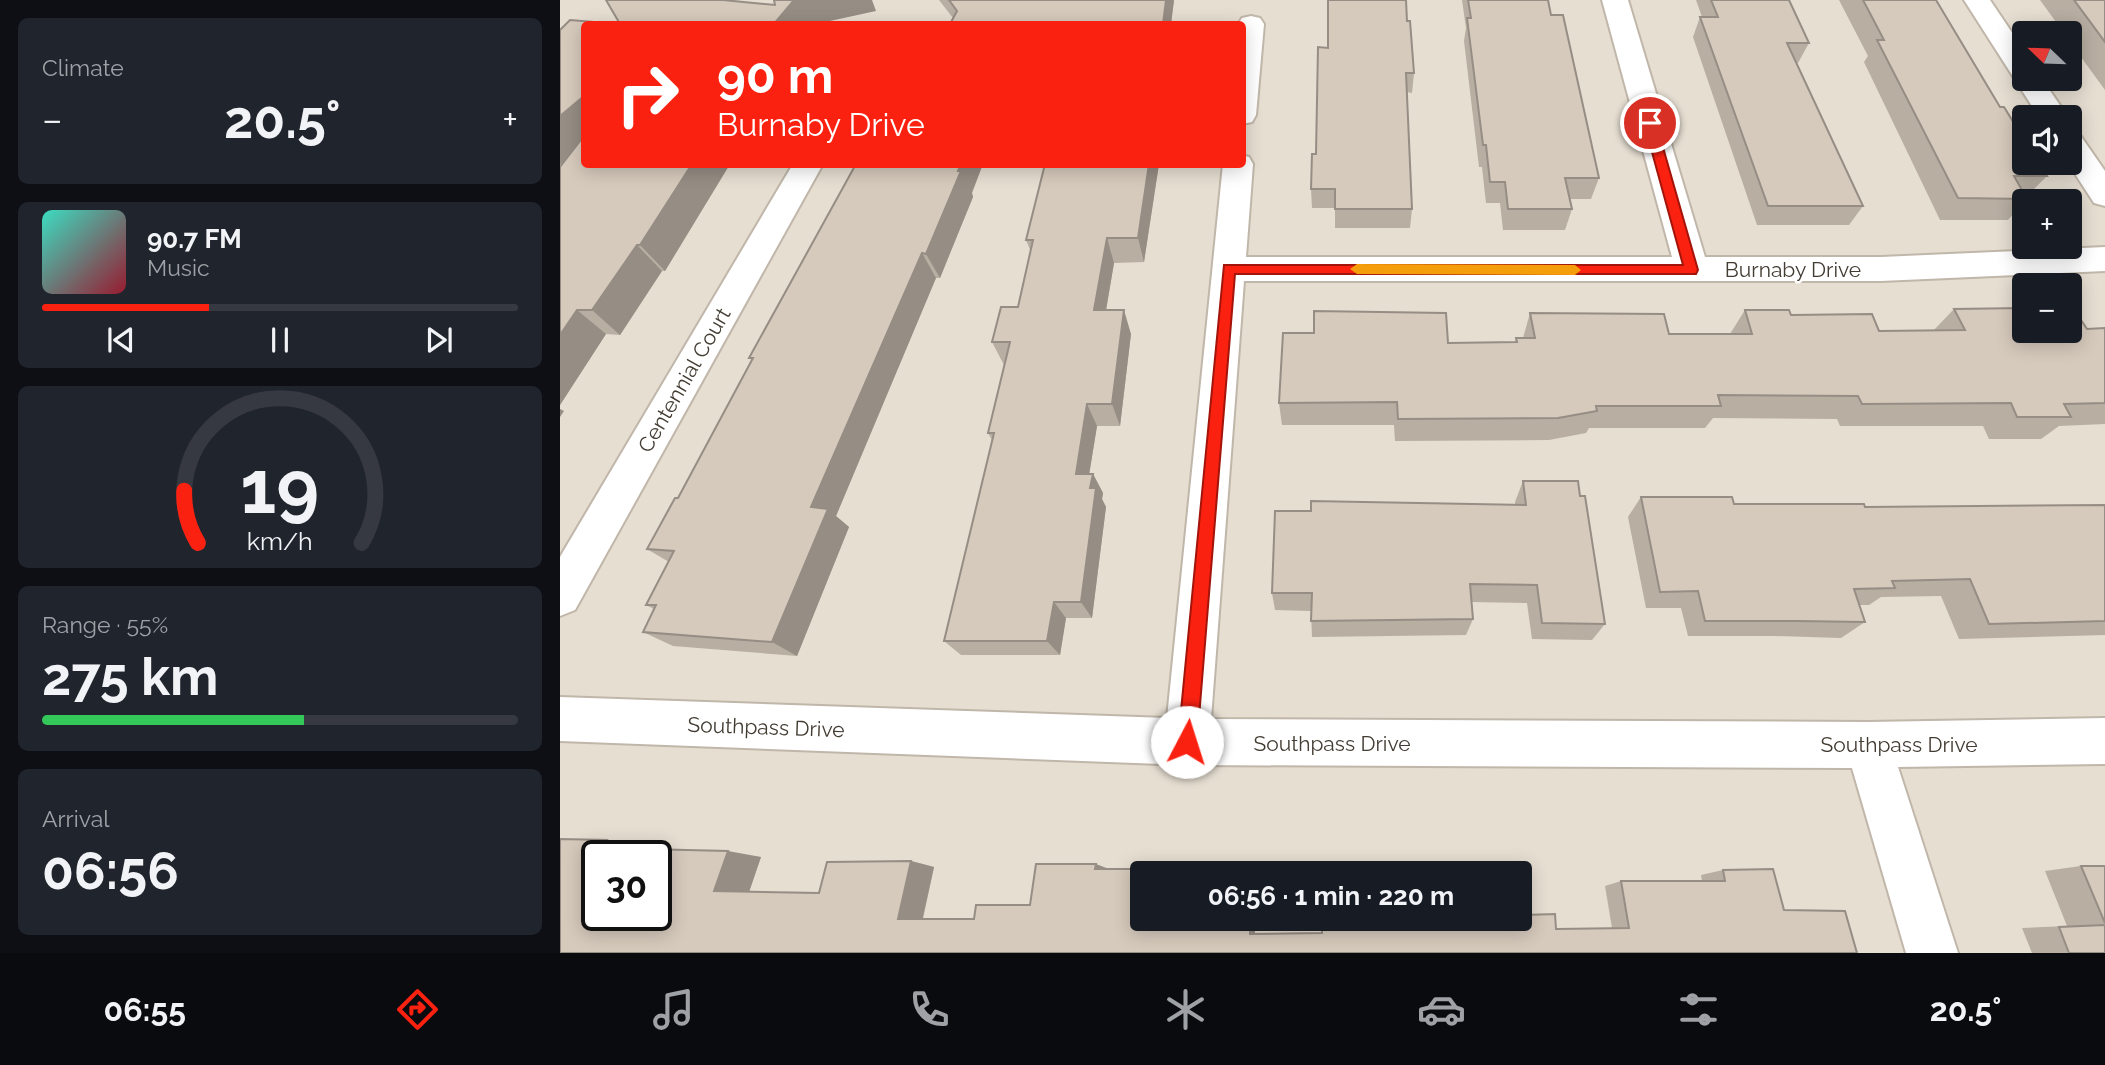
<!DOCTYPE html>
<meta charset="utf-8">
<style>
body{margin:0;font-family:Raleway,sans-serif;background:#20242c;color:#f1f3f6;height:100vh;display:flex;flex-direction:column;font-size:26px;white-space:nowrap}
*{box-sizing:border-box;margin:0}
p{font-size:23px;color:#9ea1a6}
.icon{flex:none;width:38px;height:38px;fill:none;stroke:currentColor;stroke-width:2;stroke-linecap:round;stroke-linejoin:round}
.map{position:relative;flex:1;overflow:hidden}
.details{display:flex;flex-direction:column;gap:18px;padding:18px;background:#0d0f14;width:560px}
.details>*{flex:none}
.banner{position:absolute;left:21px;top:21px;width:665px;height:147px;border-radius:7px;box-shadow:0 4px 18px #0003;background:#fb2111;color:#fff;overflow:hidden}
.needle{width:46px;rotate:293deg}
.controls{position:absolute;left:1452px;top:21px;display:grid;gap:14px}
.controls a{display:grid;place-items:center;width:70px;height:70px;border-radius:7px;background:#171b24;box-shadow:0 4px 18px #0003;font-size:35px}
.speed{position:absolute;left:21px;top:840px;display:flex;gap:14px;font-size:35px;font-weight:700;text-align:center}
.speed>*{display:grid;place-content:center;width:91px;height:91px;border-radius:50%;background:#171b24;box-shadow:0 4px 18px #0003;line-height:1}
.speed .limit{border:4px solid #111;border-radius:10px;background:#fff;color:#111}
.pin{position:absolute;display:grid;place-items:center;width:60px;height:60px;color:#fff;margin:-30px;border:4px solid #fff;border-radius:50%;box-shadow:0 2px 7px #0007}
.me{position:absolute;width:77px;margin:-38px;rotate:5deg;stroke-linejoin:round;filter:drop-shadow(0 0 5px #0008)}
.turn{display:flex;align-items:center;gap:24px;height:147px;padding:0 21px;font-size:32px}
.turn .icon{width:91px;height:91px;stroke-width:2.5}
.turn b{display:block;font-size:49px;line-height:60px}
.big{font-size:52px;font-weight:700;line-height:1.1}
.details .tile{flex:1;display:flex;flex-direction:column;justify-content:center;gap:10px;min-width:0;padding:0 24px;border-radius:10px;background:#20242c}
.details .dial{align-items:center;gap:0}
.dial svg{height:182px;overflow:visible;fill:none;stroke:#363941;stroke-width:7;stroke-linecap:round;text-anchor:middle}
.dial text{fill:#f1f3f6;stroke:none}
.song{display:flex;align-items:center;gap:21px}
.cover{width:84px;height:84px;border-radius:10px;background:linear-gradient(135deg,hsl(170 70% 55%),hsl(350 70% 35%))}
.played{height:7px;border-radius:4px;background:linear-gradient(90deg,#fb2111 35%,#363941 35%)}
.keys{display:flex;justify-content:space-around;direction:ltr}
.heat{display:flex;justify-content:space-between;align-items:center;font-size:38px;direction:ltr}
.charge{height:10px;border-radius:5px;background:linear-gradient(90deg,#34c759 55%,#363941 0)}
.trip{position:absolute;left:570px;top:861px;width:402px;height:70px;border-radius:7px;background:#171b24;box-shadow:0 4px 18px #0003;font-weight:700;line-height:70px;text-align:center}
.tab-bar{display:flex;height:112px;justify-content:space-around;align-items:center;background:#090b0e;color:#9ea1a6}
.tab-bar .icon{width:49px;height:49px}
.tab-bar .selected{color:#fb2111}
.tab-bar b{font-size:32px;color:#f1f3f6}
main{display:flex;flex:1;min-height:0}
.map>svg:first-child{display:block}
.residential{fill:#e6ded1;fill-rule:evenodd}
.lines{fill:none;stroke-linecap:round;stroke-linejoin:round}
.minor-casing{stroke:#c0b6a9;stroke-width:4}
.minor{fill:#fff;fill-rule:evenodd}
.wall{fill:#b8aea2}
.shaded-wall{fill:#968d84}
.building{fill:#d6cabc;stroke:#968d84;stroke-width:2;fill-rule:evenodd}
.route{fill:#fb2111;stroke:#a3150b;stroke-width:2}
.slow{fill:#f59e0b}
.labels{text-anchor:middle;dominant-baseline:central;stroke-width:5;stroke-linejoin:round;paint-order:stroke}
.street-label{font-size:21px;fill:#433c33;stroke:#fff}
</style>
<main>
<section class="details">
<div class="tile"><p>Climate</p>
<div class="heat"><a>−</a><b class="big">20.5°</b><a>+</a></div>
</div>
<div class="tile">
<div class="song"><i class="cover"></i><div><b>90.7 FM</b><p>Music</p></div></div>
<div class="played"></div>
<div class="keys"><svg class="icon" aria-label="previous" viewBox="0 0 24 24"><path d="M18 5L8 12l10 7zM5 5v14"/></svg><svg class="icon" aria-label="pause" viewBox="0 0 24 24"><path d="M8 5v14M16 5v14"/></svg><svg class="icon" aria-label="next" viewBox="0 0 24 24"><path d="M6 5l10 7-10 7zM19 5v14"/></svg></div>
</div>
<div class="tile dial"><svg viewBox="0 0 100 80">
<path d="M14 69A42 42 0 1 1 86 69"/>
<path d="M14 69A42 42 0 0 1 8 46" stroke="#fb2111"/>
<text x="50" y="56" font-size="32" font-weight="700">19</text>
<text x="50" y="72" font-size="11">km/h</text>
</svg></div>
<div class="tile"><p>Range · 55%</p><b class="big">275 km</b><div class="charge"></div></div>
<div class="tile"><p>Arrival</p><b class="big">06:56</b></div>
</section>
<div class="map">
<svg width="1545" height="953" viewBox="0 0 1545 953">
<rect width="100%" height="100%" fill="#f2ece3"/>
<path class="residential" d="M0 0H1545V953H0ZM24 24H682V164H24ZM1465 33H1510V79H1465ZM1465 117H1510V163H1465ZM1465 201H1510V247H1465ZM1465 285H1510V331H1465ZM37 856H96V915H37ZM583 873H961V919H583Z"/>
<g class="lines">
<defs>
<path id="minor" d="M1042 0H1068L1145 257H1321L1545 247V271L1321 281H684L651 719 1308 722 1545 718V764L1338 767 1398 953H1346L1292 768 627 765 0 741V697L607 718 663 164H682V155L689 157 693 164 686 257H1112Z
M1404 0H1430L1465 52V79H1482L1508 117H1479Z
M691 16 700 18 704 24 696 115 692 122 682 124V24H678L682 18Z
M1510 132 1520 135 1545 171V206L1534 203 1508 163Z
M233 164H263L15 610 0 616V557Z"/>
</defs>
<use href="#minor" class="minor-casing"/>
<use href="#minor" class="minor"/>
</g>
<path class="wall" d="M379 0H614L611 24H390L393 18Z
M902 0H988L991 15 1039 178 1031 199H1010L1012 209 1005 230H943L940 203H926L922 167H919L904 41 906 28Z
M1136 0H1229L1249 43 1238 63H1237L1303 206 1289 225H1197L1133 37 1140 17H1142Z
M1279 0H1376L1440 107 1487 176 1466 197 1467 199 1448 220H1380L1304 62 1308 56Z
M1480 0H1545V90L1510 42V33H1504Z
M847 21 854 73 852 93 847 92 852 209 850 228H775V208H752L751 189 768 48Z
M3 163 24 164H170L105 271H102L60 335 46 334 0 405Z
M599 164 584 262 554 263 546 310 571 334 560 426H537L529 474H533L543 493 542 499 546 507 532 618H506L500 655H401L384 641 432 440 428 433 444 365 432 342 458 307 471 252 466 240Z
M412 193 413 197 392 248 380 278H376L276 516 289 527 237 656 113 646 83 632 94 609 86 605 109 562 87 549 118 498 192 360 189 358Z
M1394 309 1527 329 1545 328V424L1499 426 1481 439H1429L1423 426H1280L1277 419 1153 418 1145 428H1029L1026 433 989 440 835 441 834 425H722L719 403 888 343 955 342 956 338H963L970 313 1109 334H1170L1185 310 1231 315 1319 331H1373Z
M963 481 1020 496 1045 624 1032 640 972 639 967 603 911 602 913 619 906 635 752 637 751 611 715 610 712 593 751 511 955 505V502Z
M1081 497 1174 504 1305 507 1545 505V635L1399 639 1381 596 1321 597 1309 605H1299L1305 622 1281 638 1215 636H1128L1121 608H1086L1068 517Z
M86 846 85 849 201 857 189 892 259 893 351 861 374 867 363 919 690 923 695 925V934L1052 928 1045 886 1061 881H1142L1141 875 1163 870 1224 910 1297 953H0Z
M1521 866H1545V953H1472L1462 928 1507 926 1485 871Z"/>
<path class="shaded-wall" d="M234 0H312L316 11 256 24H214Z
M606 0H614L611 24H603Z
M24 96V145L0 165V116Z
M132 164H170L105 271 80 245Z
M401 164H423L412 193 413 197 380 278 366 254Z
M589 164H599L584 262 578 238Z
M547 238 554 263 542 334 534 310Z
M77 245 102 271 60 335 32 310Z
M362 253 376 278 276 516 289 527 237 656 212 642 251 507Z
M17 310 46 334 0 405V335Z
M564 310 571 334 560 426 552 404Z
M527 404 537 426 526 494 516 474Z
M0 409 4 411 0 417Z
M533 474 543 493 542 499 546 507 532 618 521 602 530 488Z
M494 602 506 618 500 655 487 641Z
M47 840 86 846 83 854 43 848Z
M168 851 201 857 188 895 154 891Z
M351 861 374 867 362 921 338 919Z
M536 864 549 869H535Z
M650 919H657V925L650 923Z
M690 923 695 925V936L690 934Z"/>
<path class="building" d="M46 0H163L215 5 214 0H234L214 24H60Z
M389 0H606L603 24H390L397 11Z
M768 0H846L847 21H850L854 73H846L852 209H775V189H751L752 154H756L758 47 768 48Z
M908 0H988L991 15H1003L1039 178H1005L1012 209H948L945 182H930L926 145H923L907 18H911Z
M1151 0H1229L1249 43H1227L1303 206H1208L1140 17H1158Z
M1303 0H1376L1440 107H1444L1465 141V163H1478L1487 176H1454L1467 199 1398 198 1317 40H1324Z
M1514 0H1545V42Z
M10 20 58 24H24V96L0 116V30Z
M24 136V164H132L80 245H77L32 310H17L0 335V167Z
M296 164H401L398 171H401L366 254 362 253 251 507 268 509 212 642 83 632 96 605H86L114 551 87 549 115 498H118L193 358H189Z
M485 164H589L578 238H547L534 310H564L552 404H527L516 474H533L530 488H536L521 602H494L487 641H384L434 433H428L450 342H432L441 307H458L473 240H466Z
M1465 308V331H1510V308H1513L1527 329 1545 328V403L1504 404 1511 417H1457L1451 403 1302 404 1298 396 1158 395 1161 406H1036L1037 411 998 418 838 419 837 402 719 403 723 333H754V311L886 313 888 343 957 342 956 338H975L970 313 1104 314 1109 334H1192L1185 310H1229L1231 315 1312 314 1319 331 1405 330 1394 309Z
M963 481H1018L1020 496H1025L1045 624 982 623 977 585 910 584 913 619 751 621 752 593H712L715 511H751V501L966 505Z
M1081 497H1172L1174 504H1304L1305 507 1545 505V621L1429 624 1410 579 1332 581 1335 588 1294 589 1305 622 1236 621H1145L1138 591 1100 592Z
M0 839 47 840 43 848 168 851 154 891 259 893 267 862 351 861 338 919H414L416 905H470L476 864H536L535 869H654L653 873H583V919H650V923H690V934L762 933V919H961V915L995 914 996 929 1069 928 1061 881H1165L1163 870 1213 869 1224 910 1285 911 1297 953H0ZM37 856H96V915H37Z
M1521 866H1545V923Z
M860 867H945V873H807H861Z
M1545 925V953H1509L1499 927Z"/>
<path class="route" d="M1090 119 1096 123 1138 270 1136 274H675L637 742 634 749 627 752 621 749 618 742 664 265H1123L1084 123Z"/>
<path class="slow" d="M797 264 1015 265 1021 270 1015 275 797 274 790 269Z"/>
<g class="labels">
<g class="street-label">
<text x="1233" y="269">Burnaby Drive</text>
<text transform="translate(124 380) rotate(-60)">Centennial Court</text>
<text transform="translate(206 727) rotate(2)">Southpass Drive</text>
<text x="772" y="743">Southpass Drive</text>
<text x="1339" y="744">Southpass Drive</text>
</g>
</g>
</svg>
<div class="controls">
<a><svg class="needle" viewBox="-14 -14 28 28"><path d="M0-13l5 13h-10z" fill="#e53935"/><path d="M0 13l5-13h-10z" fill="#9ea1a6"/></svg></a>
<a><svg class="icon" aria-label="sound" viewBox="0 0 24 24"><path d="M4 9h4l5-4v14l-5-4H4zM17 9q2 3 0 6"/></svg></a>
<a>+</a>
<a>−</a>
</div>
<div class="speed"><div class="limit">30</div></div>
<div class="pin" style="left:1090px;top:123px;background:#d93025"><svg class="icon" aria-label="arrive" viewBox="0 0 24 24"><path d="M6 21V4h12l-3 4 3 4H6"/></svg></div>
<svg class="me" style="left:627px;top:742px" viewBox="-20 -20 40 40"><circle r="19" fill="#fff"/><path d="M0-13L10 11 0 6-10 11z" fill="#fb2111"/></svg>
<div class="trip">06:56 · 1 min · 220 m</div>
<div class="banner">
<div class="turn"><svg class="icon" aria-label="right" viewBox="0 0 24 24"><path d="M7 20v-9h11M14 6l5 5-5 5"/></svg><div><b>90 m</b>Burnaby Drive</div></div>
</div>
</div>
</main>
<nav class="tab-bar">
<b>06:55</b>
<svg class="icon selected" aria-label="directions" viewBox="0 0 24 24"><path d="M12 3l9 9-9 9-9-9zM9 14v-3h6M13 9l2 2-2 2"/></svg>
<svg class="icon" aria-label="music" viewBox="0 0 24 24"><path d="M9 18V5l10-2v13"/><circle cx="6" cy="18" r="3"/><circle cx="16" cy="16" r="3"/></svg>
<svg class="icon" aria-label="phone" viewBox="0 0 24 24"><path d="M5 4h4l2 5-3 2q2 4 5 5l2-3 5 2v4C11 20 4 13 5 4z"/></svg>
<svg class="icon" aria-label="climate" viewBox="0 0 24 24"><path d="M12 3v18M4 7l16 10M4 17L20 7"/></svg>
<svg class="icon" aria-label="car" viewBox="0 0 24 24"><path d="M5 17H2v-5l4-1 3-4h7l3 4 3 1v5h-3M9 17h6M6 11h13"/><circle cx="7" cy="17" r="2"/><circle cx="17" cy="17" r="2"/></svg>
<svg class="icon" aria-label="filters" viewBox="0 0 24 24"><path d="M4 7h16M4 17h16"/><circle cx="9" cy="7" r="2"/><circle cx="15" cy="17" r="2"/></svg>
<b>20.5°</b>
</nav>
